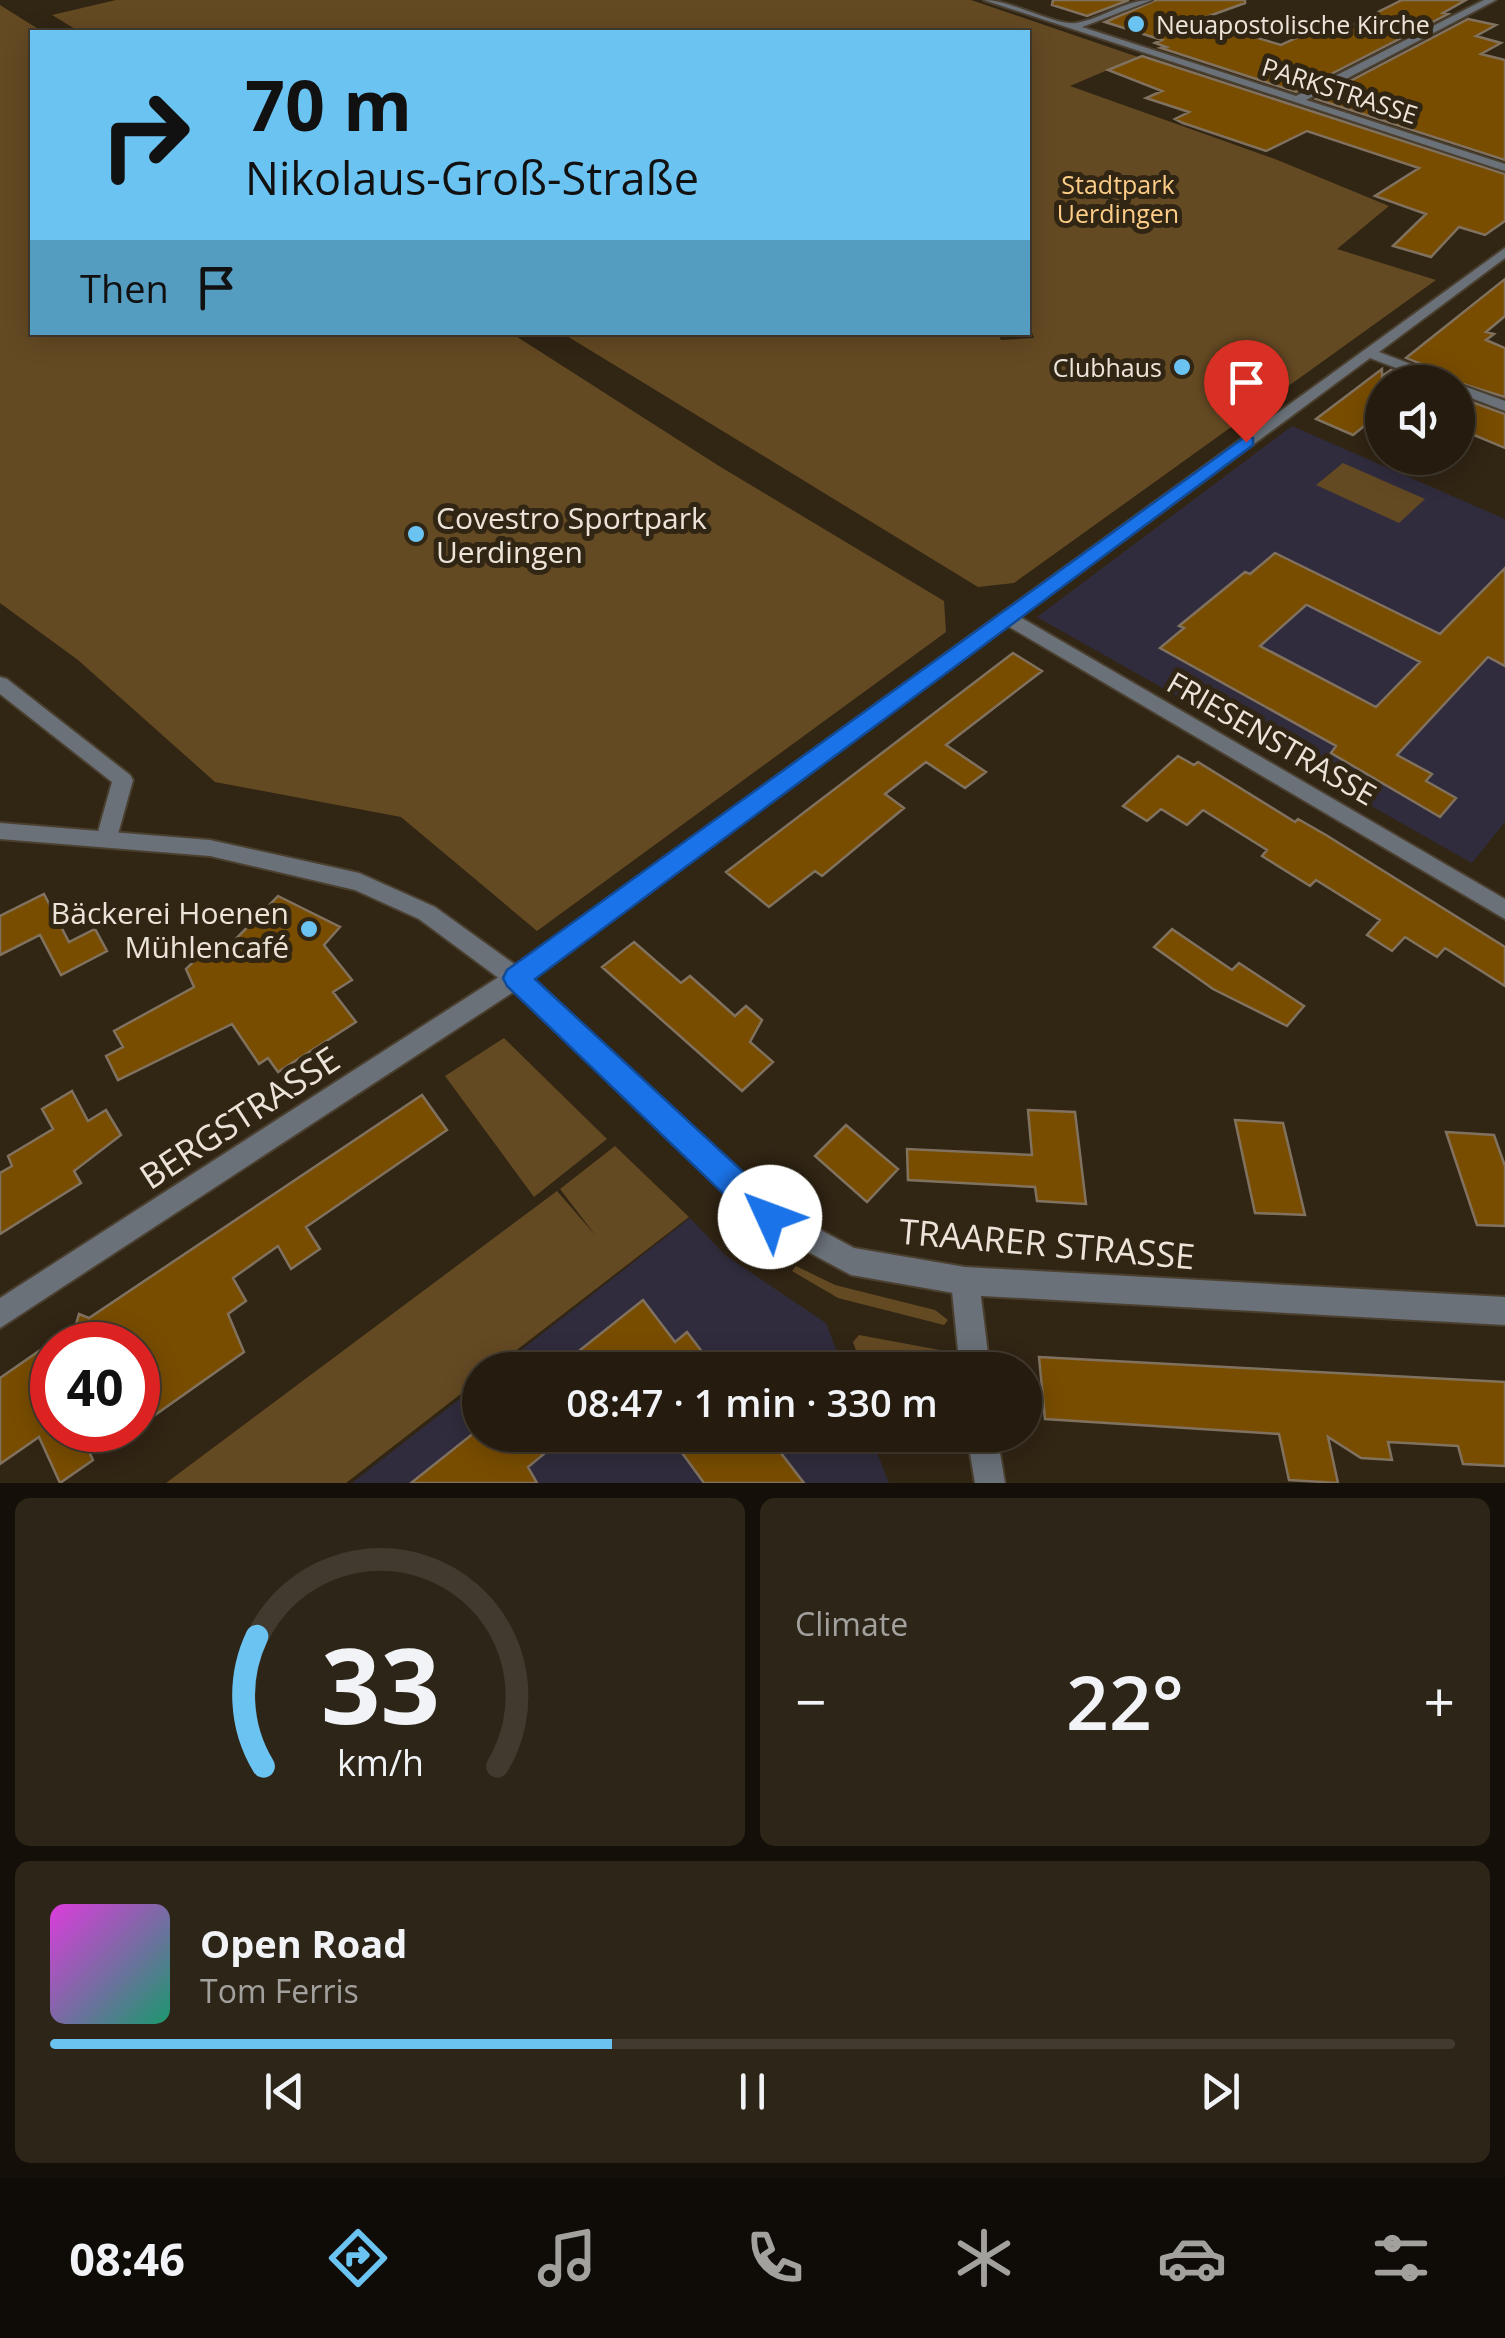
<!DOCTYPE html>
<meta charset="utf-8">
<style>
body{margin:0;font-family:"Open Sans",sans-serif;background:#2d2518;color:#f1f3f6;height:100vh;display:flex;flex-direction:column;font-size:38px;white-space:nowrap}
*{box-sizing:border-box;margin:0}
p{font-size:32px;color:#a3a19e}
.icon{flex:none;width:55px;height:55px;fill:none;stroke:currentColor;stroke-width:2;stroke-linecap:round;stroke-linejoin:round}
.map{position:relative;height:1483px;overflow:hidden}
.panel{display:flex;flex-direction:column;gap:15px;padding:15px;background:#140f08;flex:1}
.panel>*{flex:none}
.banner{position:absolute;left:30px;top:30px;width:1000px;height:305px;border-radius:0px;box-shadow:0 5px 25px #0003,0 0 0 2px #423a2f;background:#6bc3f2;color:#111;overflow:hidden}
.tools{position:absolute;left:1365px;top:365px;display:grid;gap:20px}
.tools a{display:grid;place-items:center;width:110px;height:110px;border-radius:50%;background:#251c0f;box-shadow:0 5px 25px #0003,0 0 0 2px #423a2f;font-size:50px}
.speed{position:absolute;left:30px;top:1322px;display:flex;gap:20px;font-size:50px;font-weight:700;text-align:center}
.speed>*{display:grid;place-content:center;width:130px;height:130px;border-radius:50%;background:#251c0f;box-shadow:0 5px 25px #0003,0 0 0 2px #423a2f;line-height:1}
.speed .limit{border:15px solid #d22;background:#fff;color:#111}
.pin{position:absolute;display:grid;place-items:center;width:85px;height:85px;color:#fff;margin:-102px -42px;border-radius:50% 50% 50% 0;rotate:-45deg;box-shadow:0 0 10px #0007}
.pin .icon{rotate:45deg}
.me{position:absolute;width:110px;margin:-55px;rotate:313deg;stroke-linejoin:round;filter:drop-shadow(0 0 8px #0008)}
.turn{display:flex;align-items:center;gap:35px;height:210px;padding:0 50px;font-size:45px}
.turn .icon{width:130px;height:130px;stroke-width:2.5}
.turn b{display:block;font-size:70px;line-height:85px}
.then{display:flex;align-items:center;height:95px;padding:0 50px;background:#0003;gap:20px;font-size:38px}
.big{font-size:75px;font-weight:600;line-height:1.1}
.panel .card{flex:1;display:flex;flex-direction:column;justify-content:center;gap:15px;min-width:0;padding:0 35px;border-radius:15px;background:#2d2518}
.panel .dial{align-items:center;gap:0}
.dial svg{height:260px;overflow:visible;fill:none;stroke:#423a2f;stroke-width:7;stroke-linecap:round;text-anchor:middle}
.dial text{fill:#f1f3f6;stroke:none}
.song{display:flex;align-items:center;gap:30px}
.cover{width:120px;height:120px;border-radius:15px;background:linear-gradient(135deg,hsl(300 70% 55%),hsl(160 70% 35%))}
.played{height:10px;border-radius:5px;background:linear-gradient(90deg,#6bc3f2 40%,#423a2f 40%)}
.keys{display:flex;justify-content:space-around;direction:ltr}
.heat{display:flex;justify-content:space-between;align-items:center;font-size:55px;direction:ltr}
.panel .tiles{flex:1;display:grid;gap:15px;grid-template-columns:1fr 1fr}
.card:last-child{grid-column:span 2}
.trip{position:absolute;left:462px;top:1352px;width:580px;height:100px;border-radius:50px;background:#251c0f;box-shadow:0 5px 25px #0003,0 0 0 2px #423a2f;font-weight:600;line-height:100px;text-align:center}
.tabs{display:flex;height:160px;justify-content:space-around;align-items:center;background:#0f0b06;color:#a3a19e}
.tabs .icon{width:70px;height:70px}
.tabs .active{color:#6bc3f2}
.tabs b{font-size:45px;color:#f1f3f6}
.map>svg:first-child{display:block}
.education{fill:#302c3d}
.green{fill:#644a23}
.building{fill:#794d00;stroke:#81725f;stroke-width:2.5;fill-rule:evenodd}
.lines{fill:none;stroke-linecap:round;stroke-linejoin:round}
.minor-casing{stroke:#4b4030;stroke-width:4}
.tertiary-casing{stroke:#4b4030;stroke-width:4}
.minor{fill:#6a7179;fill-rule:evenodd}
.tertiary{fill:#6a7179;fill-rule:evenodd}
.route{fill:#1a73e8;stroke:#114b97;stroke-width:2.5}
.poi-dot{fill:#6bc3f2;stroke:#312514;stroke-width:4}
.labels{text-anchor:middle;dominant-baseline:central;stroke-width:10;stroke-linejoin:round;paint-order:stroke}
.far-poi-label{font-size:25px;fill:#ece4d9;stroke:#312514;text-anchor:start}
.far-street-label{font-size:25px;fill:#ece4d9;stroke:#312514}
.far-park-label{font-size:25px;fill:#fece88;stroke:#312514}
.poi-label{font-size:30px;fill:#ece4d9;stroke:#312514;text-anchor:start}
.street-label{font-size:30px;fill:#ece4d9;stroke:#312514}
.near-street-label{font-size:35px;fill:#ece4d9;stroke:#312514}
</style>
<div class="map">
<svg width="1505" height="1483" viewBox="0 0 1505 1483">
<rect width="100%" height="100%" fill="#312514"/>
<path class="education" d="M1292 426 1505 519V822L1472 863 1037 617Z
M690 1218 725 1255 826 1323 844 1370H496Z
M480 1383V1435H870L889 1483H352Z"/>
<path class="green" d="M116 0H971L1138 57 1070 86 1275 159 1389 206 1337 249 1436 280 1014 583 978 587 562 333 997 332 1001 340 1034 338 1028 322V32H80L52 15Z
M0 5 43 32H32V332L511 333 719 466 944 601 946 632 537 931 401 817 215 782 78 660 0 603Z
M1343 463 1425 499 1399 523 1316 485Z
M504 1038 607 1139 534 1197 445 1076Z
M615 1146 689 1217 491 1370H480V1379L346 1483H166L557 1191 596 1236 560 1189Z
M796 1266 835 1285 935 1310 948 1320 944 1325 838 1298 792 1271Z
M859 1335 956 1353 957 1362 872 1361 871 1370H863L853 1342Z"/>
<path class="building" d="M1053 0H1129L1087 16 1052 5Z
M1156 0H1245V3L1198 20 1281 45 1320 27 1338 32 1402 0H1466L1443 13 1448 14 1296 92 1161 48 1166 47 1155 43 1162 40 1105 22Z
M1468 19 1496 25 1476 36 1501 43 1481 54 1505 60V160L1316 99Z
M1142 56 1505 174V221L1485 235 1459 227 1431 257 1393 246 1426 214 1375 196 1419 168 1307 131 1266 151 1183 123 1175 119 1189 112 1146 98 1162 91 1108 70Z
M1505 279V316L1486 332 1494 334 1486 340 1505 348V397L1456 382 1451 376 1406 358Z
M1382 369V376L1391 370 1424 382H1382V412L1353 435 1316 419Z
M1458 397 1505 414V448L1474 435 1458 449Z
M1275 553 1440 634 1505 568V666L1488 657 1397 755 1432 774 1426 781 1456 798 1440 817 1331 753 1336 746 1160 648 1184 628 1179 626 1245 572 1250 574ZM1306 605H1307L1420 662 1376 707 1260 646Z
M1013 653 1042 671 946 745 986 772 965 788 926 762 885 794 904 808 822 876 815 871 769 907 726 872Z
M1178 756 1194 765 1198 762 1295 822 1298 819 1326 835 1505 947V986L1445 948 1437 957 1405 937 1392 951 1367 935 1380 920 1316 880 1310 886 1262 856 1267 850 1203 810 1187 825 1161 809 1147 821 1123 806Z
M44 894 69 942 95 929 107 951 61 975 40 935 0 955V916Z
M278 896 340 927 324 945 352 980 333 992 356 1022 278 1072 268 1058 259 1064 232 1024 118 1080 106 1056 123 1047 114 1031 194 987 186 969 207 948 220 955Z
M1172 929 1232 970 1239 963 1304 1006 1287 1026 1213 989 1154 947Z
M634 942 681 983 690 976 735 1016 746 1006 762 1020 750 1042 773 1062 742 1091 602 967Z
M72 1091 88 1121 106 1110 121 1135 74 1171 81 1183 0 1234V1173L12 1166 8 1156 53 1129 42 1109Z
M422 1095 447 1130 306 1227 320 1249 291 1269 278 1246 233 1278 246 1301 228 1314 244 1352 138 1427V1345H70L79 1314 89 1318Z
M1028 1110 1075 1112 1086 1204 1037 1201 1035 1187 908 1180 907 1149 1032 1155Z
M1235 1120 1283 1123 1305 1215 1255 1213Z
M846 1125 898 1169 867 1202 815 1156Z
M1446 1132 1494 1135 1505 1166V1226L1477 1225Z
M643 1300 675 1342 687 1332 716 1370H555Z
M52 1342V1427L48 1430H79L93 1460 60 1483 39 1437 0 1464V1378Z
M1039 1357 1505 1382V1466L1463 1464 1458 1446 1424 1444 1388 1442 1392 1460 1361 1458 1328 1437 1338 1483 1289 1480 1279 1434 1045 1419Z
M480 1428V1435H567L528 1467 537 1483H411Z
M669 1435H767L804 1483H704Z"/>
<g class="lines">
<defs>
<path id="minor" d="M984 0C1012 0 1055 26 1076 23 1102 19 1124 0 1152 0L1082 27 1296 96 1484 0H1496L1306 100 1505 164V171Z
M1505 248V258L1379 352 1450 379 1452 382H1433L1370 358 1020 617 1505 899V919L1008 626 524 985 0 1328V1298L508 971Z
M1458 384 1505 401V411L1458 393Z
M0 677 7 679 130 775 133 780 115 845H99L96 839 112 782 0 694Z
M965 1267 975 1271 979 1281 990 1370H960L951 1281 955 1271Z
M967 1435H997L1005 1483H975Z"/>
<path id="tertiary" d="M0 823 210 840 359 873 435 907 524 971 780 1208 854 1248 965 1267 1505 1297V1325L965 1295 851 1275 760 1226 508 985 419 919 355 890 210 856 0 839Z"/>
</defs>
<use href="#minor" class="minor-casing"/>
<use href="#tertiary" class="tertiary-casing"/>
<use href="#minor" class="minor"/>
<use href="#tertiary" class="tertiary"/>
</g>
<path class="route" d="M1246 436 1253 438V445L535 979 781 1207 786 1217 781 1228 770 1232 759 1228 507 986 503 978 507 970Z"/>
<g class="poi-dot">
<circle cx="1136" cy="24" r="10"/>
<circle cx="1182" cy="367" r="10"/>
<circle cx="416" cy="534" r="10"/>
<circle cx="309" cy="929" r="10"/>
</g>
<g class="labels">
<g class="far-poi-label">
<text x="1156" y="24">Neuapostolische Kirche</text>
<text x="1162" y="367" text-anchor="end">Clubhaus</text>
</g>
<g class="far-street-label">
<text transform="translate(1340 90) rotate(18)">PARKSTRASSE</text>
</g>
<g class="far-park-label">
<text x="1118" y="184">Stadtpark<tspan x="1118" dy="29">Uerdingen</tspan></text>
</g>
<g class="poi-label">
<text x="436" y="517">Covestro Sportpark<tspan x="436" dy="34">Uerdingen</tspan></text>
<text x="289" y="912" text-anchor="end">Bäckerei Hoenen<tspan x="289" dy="34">Mühlencafé</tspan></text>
</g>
<g class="street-label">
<text transform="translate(1272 738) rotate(30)">FRIESENSTRASSE</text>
</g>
<g class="near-street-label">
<text transform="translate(239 1117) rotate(-33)">BERGSTRASSE</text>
<text transform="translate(1047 1243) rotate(5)">TRAARER STRASSE</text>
</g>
</g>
</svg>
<div class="tools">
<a><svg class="icon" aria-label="sound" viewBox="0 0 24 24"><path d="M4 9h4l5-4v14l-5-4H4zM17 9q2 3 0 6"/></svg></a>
</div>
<div class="speed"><div class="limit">40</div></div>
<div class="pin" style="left:1246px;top:442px;background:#d93025"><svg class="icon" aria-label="arrive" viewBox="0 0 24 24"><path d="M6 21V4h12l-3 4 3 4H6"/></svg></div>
<svg class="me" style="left:770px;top:1217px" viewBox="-20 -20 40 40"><circle r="19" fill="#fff"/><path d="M0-13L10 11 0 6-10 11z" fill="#1a73e8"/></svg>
<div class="trip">08:47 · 1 min · 330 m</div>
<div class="banner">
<div class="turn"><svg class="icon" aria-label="right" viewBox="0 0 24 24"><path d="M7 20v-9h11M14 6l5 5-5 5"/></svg><div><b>70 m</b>Nikolaus-Groß-Straße</div></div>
<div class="then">Then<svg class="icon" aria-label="arrive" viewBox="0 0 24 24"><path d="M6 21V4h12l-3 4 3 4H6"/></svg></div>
</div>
</div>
<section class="panel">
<div class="tiles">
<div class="card dial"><svg viewBox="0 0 100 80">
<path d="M14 69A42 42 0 1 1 86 69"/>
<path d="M14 69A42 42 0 0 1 12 29" stroke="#6bc3f2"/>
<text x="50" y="56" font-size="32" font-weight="700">33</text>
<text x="50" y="72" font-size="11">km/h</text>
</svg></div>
<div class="card"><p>Climate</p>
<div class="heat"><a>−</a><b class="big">22°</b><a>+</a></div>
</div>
<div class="card">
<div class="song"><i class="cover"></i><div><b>Open Road</b><p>Tom Ferris</p></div></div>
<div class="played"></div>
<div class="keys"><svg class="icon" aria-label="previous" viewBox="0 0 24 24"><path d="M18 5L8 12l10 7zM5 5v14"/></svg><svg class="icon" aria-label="pause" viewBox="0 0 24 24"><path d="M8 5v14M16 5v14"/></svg><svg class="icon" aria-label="next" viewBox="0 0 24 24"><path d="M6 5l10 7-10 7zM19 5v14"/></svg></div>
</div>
</div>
</section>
<nav class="tabs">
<b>08:46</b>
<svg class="icon active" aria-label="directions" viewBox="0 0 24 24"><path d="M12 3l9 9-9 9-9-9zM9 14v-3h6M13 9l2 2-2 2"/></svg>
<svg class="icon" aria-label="music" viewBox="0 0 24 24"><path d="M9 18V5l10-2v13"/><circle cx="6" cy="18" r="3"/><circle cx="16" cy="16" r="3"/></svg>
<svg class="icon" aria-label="phone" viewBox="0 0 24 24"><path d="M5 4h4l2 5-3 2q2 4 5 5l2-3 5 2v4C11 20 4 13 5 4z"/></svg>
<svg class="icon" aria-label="climate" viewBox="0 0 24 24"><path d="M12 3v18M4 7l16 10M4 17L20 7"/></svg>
<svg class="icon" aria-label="car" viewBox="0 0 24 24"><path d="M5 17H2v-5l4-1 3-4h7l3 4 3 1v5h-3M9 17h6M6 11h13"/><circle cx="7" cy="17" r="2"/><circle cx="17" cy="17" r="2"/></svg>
<svg class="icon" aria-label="filters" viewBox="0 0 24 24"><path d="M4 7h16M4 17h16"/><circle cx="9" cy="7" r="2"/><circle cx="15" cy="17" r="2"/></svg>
</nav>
